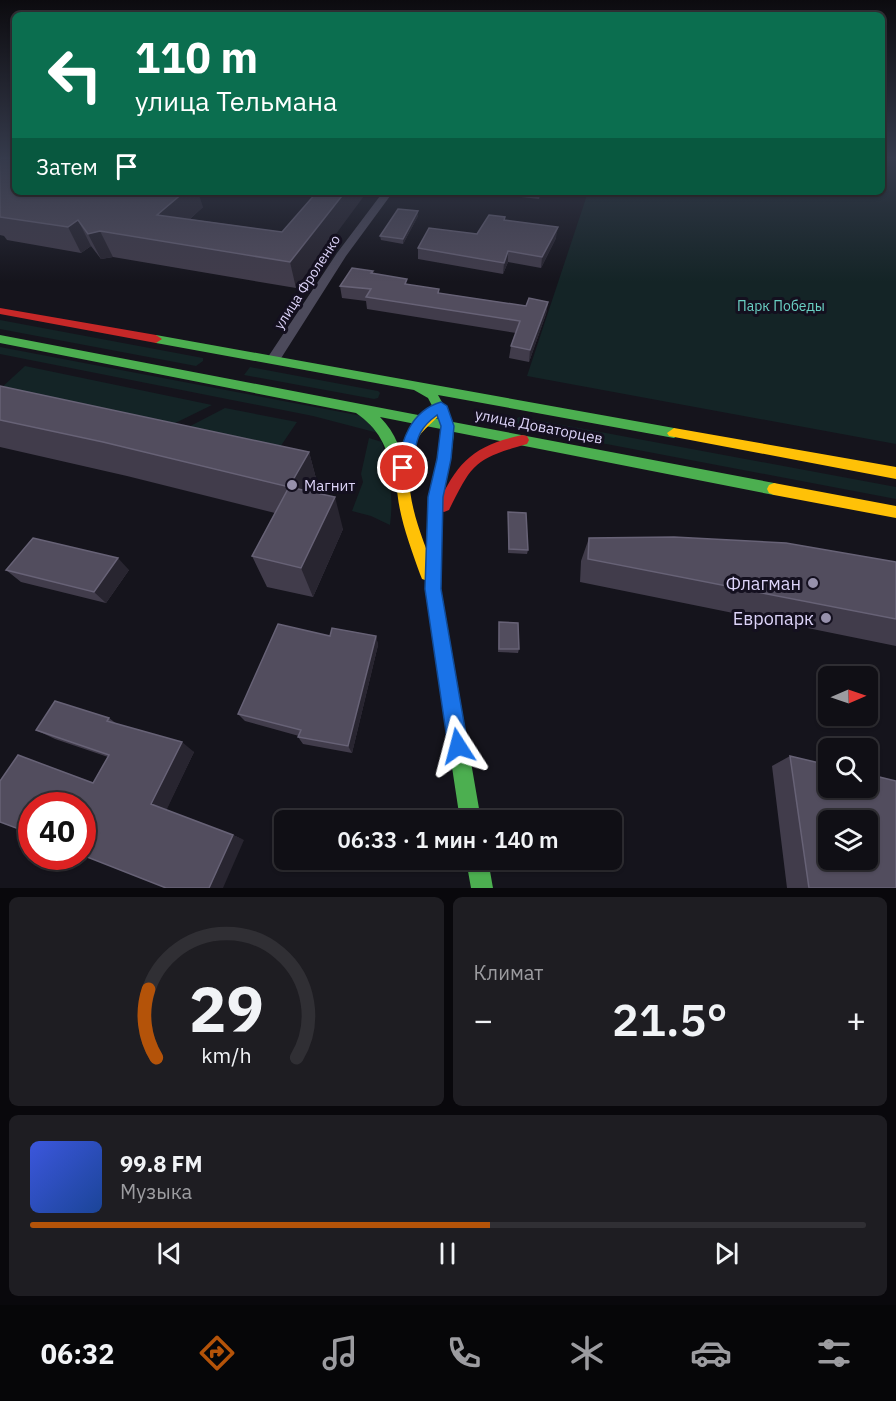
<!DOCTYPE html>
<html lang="ru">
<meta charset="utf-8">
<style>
body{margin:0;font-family:"IBM Plex Sans",sans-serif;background:#1e1d22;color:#f1f3f6;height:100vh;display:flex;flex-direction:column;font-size:22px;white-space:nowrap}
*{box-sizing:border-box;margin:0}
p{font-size:20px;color:#9c9ca0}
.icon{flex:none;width:33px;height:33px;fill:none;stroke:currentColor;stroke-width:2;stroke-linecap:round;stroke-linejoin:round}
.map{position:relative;height:888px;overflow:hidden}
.sheet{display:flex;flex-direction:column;gap:9px;padding:9px;background:#09080c;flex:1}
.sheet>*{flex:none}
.guide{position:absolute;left:12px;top:12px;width:873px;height:183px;border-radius:9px;box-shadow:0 2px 4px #0004,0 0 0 2px #302f34;background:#0b6e4f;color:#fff;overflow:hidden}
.needle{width:39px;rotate:88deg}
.fabs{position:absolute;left:818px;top:666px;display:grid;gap:12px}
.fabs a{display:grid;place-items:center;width:60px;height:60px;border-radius:9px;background:#100f15;box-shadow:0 2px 4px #0004,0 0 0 2px #302f34;font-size:30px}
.speed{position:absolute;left:18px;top:792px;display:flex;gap:12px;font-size:30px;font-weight:700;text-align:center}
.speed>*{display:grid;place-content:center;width:78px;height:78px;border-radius:50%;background:#100f15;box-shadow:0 2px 4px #0004,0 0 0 2px #302f34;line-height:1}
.speed .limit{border:9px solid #d22;background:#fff;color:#111}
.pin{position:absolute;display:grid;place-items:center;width:51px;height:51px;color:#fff;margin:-26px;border:3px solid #fff;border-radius:50%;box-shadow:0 2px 6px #0007}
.me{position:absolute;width:66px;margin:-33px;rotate:351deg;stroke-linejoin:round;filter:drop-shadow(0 0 4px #0008)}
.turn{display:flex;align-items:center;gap:21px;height:126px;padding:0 24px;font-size:27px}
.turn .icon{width:78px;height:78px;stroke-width:2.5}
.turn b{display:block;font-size:42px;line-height:51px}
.then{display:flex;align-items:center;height:57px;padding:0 24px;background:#0003;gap:12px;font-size:22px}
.big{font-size:45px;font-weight:600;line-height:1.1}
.sheet .widget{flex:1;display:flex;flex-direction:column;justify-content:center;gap:9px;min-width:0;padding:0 21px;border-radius:9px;background:#1e1d22}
.sheet .dial{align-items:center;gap:0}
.dial svg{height:156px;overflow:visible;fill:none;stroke:#302f34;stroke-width:7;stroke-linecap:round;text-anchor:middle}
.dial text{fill:#f1f3f6;stroke:none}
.song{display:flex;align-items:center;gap:18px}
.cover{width:72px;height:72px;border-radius:9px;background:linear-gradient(135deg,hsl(230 70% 55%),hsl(220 70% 35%))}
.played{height:6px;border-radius:3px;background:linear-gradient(90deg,#b45309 55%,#302f34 55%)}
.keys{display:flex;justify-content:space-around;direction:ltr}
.heat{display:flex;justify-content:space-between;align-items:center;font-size:33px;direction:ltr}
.sheet .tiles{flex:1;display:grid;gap:9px;grid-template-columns:1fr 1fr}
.widget:last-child{grid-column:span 2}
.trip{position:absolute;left:274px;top:810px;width:348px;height:60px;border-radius:9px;background:#100f15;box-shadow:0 2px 4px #0004,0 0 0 2px #302f34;font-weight:600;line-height:60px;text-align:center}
.tabs{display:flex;height:96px;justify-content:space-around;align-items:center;background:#060608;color:#9c9ca0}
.tabs .icon{width:42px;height:42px}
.tabs .selected{color:#b45309}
.tabs b{font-size:27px;color:#f1f3f6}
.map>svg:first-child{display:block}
.green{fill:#142426}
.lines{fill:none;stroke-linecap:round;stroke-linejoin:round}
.street{fill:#4c4a5b;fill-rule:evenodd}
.fast{fill:#4caf50;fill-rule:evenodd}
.slow{fill:#ffc107;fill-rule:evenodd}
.jam{fill:#c62828;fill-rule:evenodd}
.wall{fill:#413c4b}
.shaded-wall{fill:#282530}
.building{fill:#524d5e;stroke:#676276;stroke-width:1.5;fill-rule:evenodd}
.route{fill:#1a73e8;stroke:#114b97;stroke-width:1.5}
.poi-dot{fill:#9791ac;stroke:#14101f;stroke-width:2}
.labels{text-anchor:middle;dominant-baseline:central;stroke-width:6;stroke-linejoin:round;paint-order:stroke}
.far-street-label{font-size:14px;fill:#ddd4f9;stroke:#14101f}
.far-park-label{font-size:14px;fill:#6acfc3;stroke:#14101f}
.street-label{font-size:15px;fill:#ddd4f9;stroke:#14101f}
.poi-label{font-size:15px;fill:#ddd4f9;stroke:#14101f;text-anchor:start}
.near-poi-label{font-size:18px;fill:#ddd4f9;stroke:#14101f;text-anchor:end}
</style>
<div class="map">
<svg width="896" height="888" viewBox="0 0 896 888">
<rect width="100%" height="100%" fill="#15141c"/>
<path class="green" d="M882 158H896V444L527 376 588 192H882Z
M0 320 203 358V361L196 366 0 329Z
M0 347 362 416 382 434 313 416 0 354Z
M25 366 212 405 161 430 0 389Z
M250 367 378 391 380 393 378 398 374 399 244 375Z
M225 408 297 422 274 456 175 434Z
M520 417 896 487V499L517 427V418Z
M369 438 382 442C389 471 394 495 390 525L371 516 352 511 363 482 361 474Z"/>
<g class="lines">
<path class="street" d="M383 192H393L346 256 278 363H268L266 360 337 253Z"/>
<path class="fast" d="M0 335 439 419 428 398 414 390 156 343 150 339 156 335 674 428 681 433 674 438 438 395 453 422 774 483 779 485 781 489 779 493 774 495 454 432 451 459 442 497 441 589 481 820H460L425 589 428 497 437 459 441 429 380 417C396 433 402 452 406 473L404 477H394L392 473C387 446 379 429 356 413L0 343Z
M466 860H488L493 888H471Z"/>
<path class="slow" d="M439 403 445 408C437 421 422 428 415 443 398 484 421 535 436 574L434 579 428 581 422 579 420 574C403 526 382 474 411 427 417 418 428 407 439 403Z
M674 428 896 467V479L669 436 667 433Z
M774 483 896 506V518L774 495 769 493 767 489 769 485Z"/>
<path class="jam" d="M0 308 156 335 162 339 156 343 0 314Z
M522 435 527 436 529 440 527 444C475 459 473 462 449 510L444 512 439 510 437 506C458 461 473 446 522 435Z"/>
</g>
<path class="wall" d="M0 158 203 207 190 219 282 232 317 192 296 288 113 257 101 259 91 246 81 253 7 240 4 236 0 235Z
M504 192H541L539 199 504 195Z
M418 216 403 244 381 240 380 236Z
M505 220 556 238 541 268 508 262 503 274 418 259V248L477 234Z
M373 271V274L439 293 526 306 548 302 546 314 529 362 509 358 511 346 516 333 367 309 366 301 342 298 340 286Z
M0 386 309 452 318 486 315 493 343 529 313 597 267 587 252 556 275 513 127 476 0 447Z
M508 512 528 550 527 554 508 553Z
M589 538 896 562V646L580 582 581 561Z
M6 570H129L106 603 21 582Z
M499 622 519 649 518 653 498 652Z
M330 636H376L378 645 352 753 303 744 298 737 299 736 245 721 238 714Z
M109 718 117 724 194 752 166 810 233 835 244 840 93 783 108 757 55 739 36 730Z
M790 756 896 888H787L772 766Z"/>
<path class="shaded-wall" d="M184 192H198L203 207 167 240 157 215Z
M345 192H367L296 288 290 262Z
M418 211V216L403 244V239Z
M78 220 91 246 81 253 68 227Z
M558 227 556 238 541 268 542 257Z
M100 231 113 257 101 259 88 234Z
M508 251V262L503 274 504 263Z
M548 302 546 314 529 362 530 350Z
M309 452 318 486 301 520 289 487Z
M335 497 343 529 313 597 301 568Z
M118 558 129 570 106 603 94 592Z
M376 636 378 645 352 753 348 746Z
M182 742 194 752 166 811 151 804Z
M233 835 244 840 223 888H209Z"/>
<path class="building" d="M0 158H15V192H184L157 215 282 232 317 192H345L290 262 100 231 88 234 78 220 68 227 0 217Z
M398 209 418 211 403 239 380 236Z
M489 215 505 217 504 220 558 227 542 257 508 251 504 263 418 248 429 228 477 234Z
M352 268 373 271 371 273 407 279 405 284 439 289 438 293 526 306 529 298 548 302 530 350 511 346 520 321 366 297 371 289 340 286Z
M0 386 309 452 289 487 103 442 0 420Z
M289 487 335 497 301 568 252 556Z
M508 512 526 513 528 550 509 549Z
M674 537 786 543 896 562V619L588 559 589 538Z
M33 538 118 558 94 592 6 570Z
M499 622 518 623 519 649H499Z
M278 624 330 636 332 628 376 636 348 746 298 737 301 730 238 714Z
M55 701 109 718 107 721 182 742 151 804 233 835 209 888H166L82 855V806H32V834L0 822V781L18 755 93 783 109 755 36 730Z
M790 756 828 765V788H867V774L896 781V888H809ZM828 820H867V860H828Z"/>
<linearGradient id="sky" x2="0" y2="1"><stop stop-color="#0c0b0f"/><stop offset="0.56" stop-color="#353a4b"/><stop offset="1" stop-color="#353a4b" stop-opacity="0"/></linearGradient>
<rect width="896" height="282" fill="url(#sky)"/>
<path class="route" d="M441 402 447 406 454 426 451 459 443 497 441 589 468 746 465 753 458 756 451 753 448 746 425 589 428 497 437 459 441 426 437 415C410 435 420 447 408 472H398L396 468C402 441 410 411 441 402Z"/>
<g class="poi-dot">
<circle cx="292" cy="485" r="6"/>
<circle cx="813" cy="583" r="6"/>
<circle cx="826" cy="618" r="6"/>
</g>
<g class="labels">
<g class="far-street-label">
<text transform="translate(307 282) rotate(-57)">улица Фроленко</text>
</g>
<g class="far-park-label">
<text x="781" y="306">Парк Победы</text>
</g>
<g class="street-label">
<text transform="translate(539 426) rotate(11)">улица Доваторцев</text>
</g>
<g class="poi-label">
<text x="304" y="485">Магнит</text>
</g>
<g class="near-poi-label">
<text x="801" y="583">Флагман</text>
<text x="814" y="618">Европарк</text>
</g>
</g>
</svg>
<div class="fabs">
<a><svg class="needle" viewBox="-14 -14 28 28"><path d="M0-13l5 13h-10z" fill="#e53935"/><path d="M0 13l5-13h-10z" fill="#9c9ca0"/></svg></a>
<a><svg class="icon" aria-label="search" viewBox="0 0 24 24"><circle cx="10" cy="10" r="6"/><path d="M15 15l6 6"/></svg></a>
<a><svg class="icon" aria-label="layers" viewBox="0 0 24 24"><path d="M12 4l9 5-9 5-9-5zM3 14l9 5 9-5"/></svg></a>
</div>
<div class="speed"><div class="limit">40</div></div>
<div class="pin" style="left:403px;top:468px;background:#d93025"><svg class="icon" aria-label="arrive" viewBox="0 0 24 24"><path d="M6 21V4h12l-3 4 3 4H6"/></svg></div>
<svg class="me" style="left:458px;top:746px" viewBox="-20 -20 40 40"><path d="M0-17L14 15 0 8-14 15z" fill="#1a73e8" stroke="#fff" stroke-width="4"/></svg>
<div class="trip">06:33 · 1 мин · 140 m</div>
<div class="guide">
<div class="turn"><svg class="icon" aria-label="left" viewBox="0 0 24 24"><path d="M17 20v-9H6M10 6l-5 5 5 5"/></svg><div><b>110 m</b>улица Тельмана</div></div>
<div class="then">Затем<svg class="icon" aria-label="arrive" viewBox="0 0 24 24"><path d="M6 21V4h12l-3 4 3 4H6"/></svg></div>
</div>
</div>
<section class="sheet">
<div class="tiles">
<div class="widget dial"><svg viewBox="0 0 100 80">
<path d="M14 69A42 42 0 1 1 86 69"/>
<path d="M14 69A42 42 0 0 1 10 34" stroke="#b45309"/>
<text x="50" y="56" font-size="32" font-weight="700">29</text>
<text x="50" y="72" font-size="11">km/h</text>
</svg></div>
<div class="widget"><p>Климат</p>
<div class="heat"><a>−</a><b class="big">21.5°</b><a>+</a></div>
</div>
<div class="widget">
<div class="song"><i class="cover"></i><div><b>99.8 FM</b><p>Музыка</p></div></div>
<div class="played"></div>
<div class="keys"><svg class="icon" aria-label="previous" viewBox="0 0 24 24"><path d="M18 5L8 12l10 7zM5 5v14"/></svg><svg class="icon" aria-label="pause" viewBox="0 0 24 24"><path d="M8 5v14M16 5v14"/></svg><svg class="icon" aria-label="next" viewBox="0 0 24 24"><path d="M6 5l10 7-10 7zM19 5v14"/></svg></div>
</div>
</div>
</section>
<nav class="tabs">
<b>06:32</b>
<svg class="icon selected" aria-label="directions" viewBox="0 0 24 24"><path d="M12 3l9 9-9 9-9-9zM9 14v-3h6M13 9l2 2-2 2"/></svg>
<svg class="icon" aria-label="music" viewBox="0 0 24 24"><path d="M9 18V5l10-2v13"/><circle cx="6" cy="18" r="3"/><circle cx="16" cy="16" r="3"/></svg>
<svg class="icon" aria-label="phone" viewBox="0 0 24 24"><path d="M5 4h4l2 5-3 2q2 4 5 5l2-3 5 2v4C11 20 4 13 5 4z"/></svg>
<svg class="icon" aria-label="climate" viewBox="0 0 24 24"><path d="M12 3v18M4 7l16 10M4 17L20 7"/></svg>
<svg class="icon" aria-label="car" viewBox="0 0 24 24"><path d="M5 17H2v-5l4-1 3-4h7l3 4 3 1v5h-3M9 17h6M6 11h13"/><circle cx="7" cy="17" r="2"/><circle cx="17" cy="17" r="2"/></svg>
<svg class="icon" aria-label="filters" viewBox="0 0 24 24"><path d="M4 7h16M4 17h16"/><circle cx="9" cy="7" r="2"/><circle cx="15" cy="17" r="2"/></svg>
</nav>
